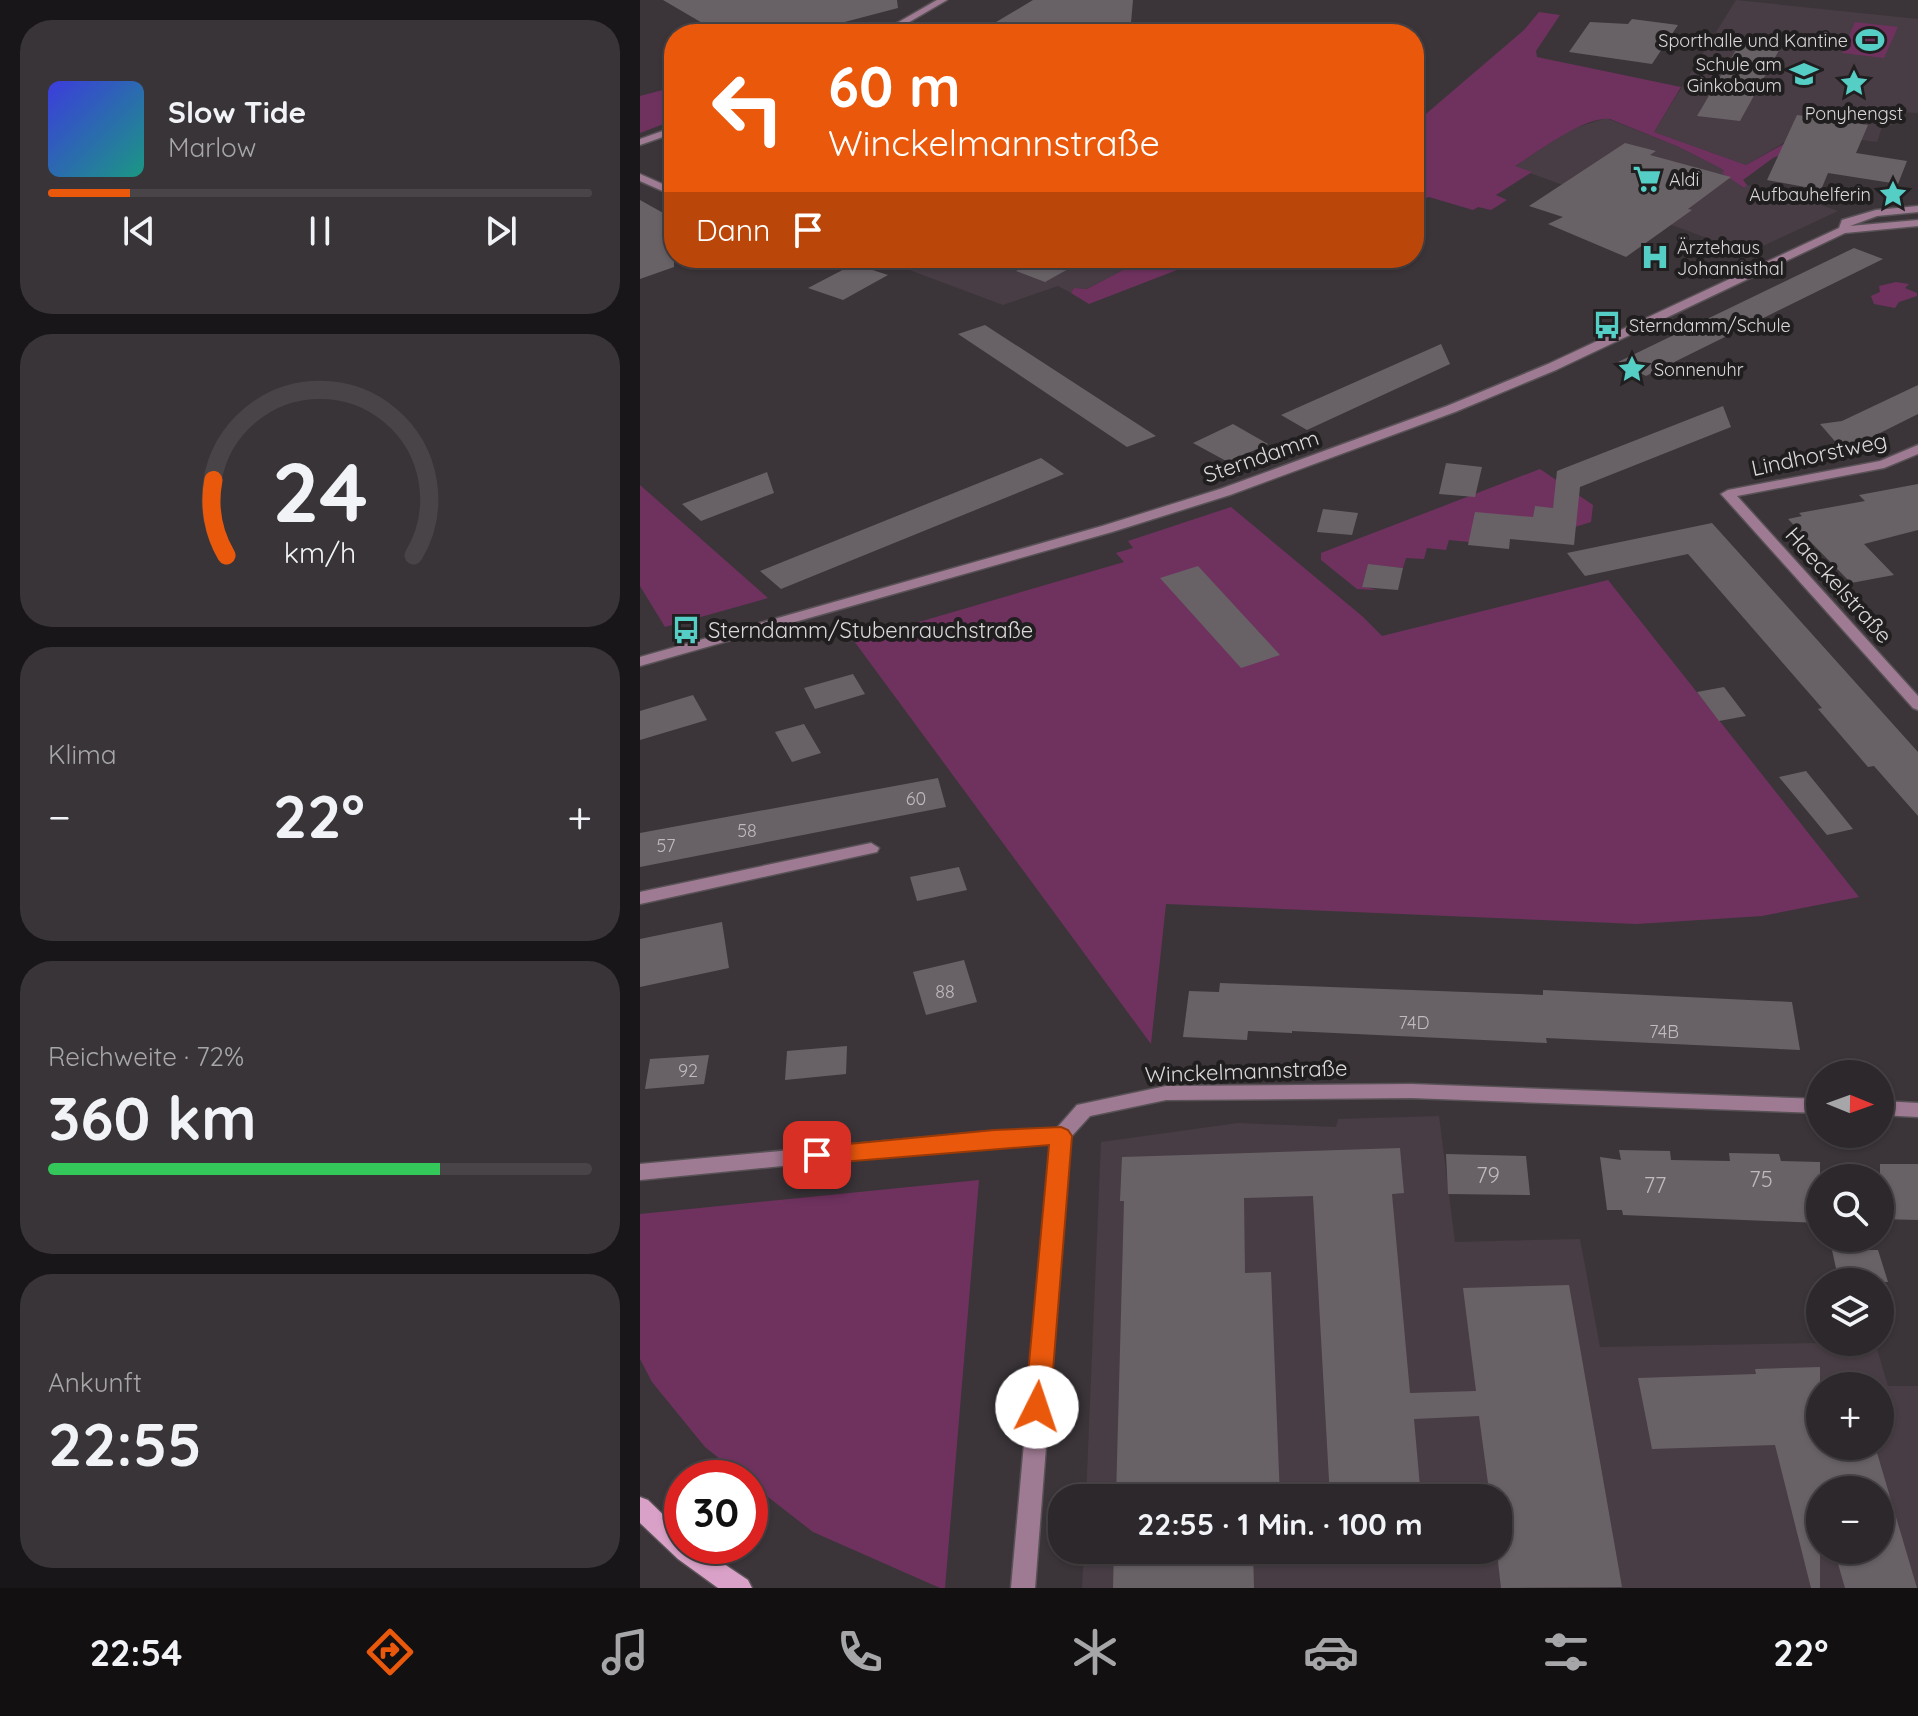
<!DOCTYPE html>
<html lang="de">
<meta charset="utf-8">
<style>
body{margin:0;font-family:Quicksand,sans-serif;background:#383437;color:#f1f3f6;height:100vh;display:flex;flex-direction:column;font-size:30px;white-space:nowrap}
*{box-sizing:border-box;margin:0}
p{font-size:26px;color:#a6a6a9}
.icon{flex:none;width:44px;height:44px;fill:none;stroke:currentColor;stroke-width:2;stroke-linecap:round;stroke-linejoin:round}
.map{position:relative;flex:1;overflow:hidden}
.panel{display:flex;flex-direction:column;gap:20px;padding:20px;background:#181618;width:640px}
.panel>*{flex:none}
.hud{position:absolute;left:24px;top:24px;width:760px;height:244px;border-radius:32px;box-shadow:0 2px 6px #0004,0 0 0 2px #484447;background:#ea580c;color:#fff;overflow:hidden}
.needle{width:52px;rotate:91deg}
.buttons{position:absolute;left:1166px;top:1060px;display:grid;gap:16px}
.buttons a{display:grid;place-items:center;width:88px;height:88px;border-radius:50%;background:#2c282b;box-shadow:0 2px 6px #0004,0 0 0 2px #484447;font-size:40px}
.speed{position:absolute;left:24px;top:1460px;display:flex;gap:16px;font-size:40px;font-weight:700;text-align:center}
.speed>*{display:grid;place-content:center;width:104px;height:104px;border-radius:50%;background:#2c282b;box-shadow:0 2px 6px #0004,0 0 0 2px #484447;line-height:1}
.speed .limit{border:12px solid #d22;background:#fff;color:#111}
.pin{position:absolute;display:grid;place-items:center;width:68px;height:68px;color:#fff;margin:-34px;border-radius:16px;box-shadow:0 4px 12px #0006}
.me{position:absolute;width:88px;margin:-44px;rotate:4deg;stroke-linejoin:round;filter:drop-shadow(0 0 6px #0008)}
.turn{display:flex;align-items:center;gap:28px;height:168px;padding:0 32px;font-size:36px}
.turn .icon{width:104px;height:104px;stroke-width:2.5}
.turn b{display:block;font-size:56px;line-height:68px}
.then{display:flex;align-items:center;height:76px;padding:0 32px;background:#0003;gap:16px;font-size:30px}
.big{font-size:60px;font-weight:800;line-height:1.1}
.panel .widget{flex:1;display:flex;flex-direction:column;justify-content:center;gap:12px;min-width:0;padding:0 28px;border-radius:32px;background:#383437}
.panel .dial{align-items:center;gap:0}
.dial svg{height:208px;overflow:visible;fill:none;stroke:#484447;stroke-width:7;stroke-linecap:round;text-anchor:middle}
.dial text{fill:#f1f3f6;stroke:none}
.song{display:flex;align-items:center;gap:24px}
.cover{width:96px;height:96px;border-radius:12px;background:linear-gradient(135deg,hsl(240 70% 55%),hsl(170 70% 35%))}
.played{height:8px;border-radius:4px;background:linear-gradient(90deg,#ea580c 15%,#484447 15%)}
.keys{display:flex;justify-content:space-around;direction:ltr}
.heat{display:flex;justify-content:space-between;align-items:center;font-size:44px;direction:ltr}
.charge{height:12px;border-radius:6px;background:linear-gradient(90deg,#34c759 72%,#484447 0)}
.trip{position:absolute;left:408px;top:1484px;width:464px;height:80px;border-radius:32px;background:#2c282b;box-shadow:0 2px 6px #0004,0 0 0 2px #484447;font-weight:800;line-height:80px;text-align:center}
.dock{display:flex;height:128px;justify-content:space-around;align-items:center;background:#121011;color:#a6a6a9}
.dock .icon{width:56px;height:56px}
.dock .on{color:#ea580c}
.dock b{font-size:36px;color:#f1f3f6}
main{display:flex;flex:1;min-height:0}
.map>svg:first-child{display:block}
.built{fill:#483d44;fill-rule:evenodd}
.green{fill:#6f325f}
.building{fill:#686266}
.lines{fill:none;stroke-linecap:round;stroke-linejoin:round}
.minor-casing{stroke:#585256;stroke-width:3}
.tertiary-casing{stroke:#585256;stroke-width:3}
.secondary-casing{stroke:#585256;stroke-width:3}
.minor{fill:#9f7b93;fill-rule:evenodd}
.tertiary{fill:#9f7b93;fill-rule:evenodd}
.secondary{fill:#d9a1c7;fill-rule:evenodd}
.route{fill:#ea580c;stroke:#983908;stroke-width:2}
.labels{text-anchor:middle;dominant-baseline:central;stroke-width:8;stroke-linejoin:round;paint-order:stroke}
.far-poi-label{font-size:18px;fill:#dbd8da;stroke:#201e1f;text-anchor:start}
.number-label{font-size:18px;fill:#bebabd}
.street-label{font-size:22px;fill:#dbd8da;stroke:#201e1f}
.poi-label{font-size:22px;fill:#dbd8da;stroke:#201e1f;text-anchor:start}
.near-number-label{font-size:22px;fill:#bebabd}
</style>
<main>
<section class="panel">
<div class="widget">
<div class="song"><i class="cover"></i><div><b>Slow Tide</b><p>Marlow</p></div></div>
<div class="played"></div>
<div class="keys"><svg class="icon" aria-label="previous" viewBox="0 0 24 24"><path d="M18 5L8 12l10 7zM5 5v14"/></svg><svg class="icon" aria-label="pause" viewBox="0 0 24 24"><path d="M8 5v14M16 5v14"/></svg><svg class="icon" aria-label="next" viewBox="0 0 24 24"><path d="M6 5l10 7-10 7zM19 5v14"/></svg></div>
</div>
<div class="widget dial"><svg viewBox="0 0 100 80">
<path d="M14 69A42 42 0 1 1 86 69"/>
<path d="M14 69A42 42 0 0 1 9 40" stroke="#ea580c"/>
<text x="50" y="56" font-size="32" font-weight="700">24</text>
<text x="50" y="72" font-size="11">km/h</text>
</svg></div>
<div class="widget"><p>Klima</p>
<div class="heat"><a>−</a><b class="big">22°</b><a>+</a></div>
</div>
<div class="widget"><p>Reichweite · 72%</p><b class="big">360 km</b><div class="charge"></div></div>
<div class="widget"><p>Ankunft</p><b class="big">22:55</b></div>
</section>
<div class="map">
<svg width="1278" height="1588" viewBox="0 0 1278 1588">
<rect width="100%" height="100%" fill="#3b3539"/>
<path class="built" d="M1096 0 1278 19V113L1260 112 1252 125 1242 127 1237 142 1162 132 1106 165 1014 132Z
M966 118 1039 147 1080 168 1103 188 1107 185 1147 193 1198 211 1108 253 874 167 929 130Z
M261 258H506L447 289 434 288 431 293 418 286 363 305 256 265 254 262Z
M799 1116 815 1242 940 1239 960 1347 1235 1342 1248 1386H1278V1588H442L444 1550H858V1498H446L461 1142 598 1123 696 1127 698 1119ZM1180 1386H1240V1446H1180ZM1180 1490H1240V1550H1180Z"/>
<path class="green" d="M899 12 920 15 896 51 897 57 1041 87 1014 132 1106 165 1160 135 1177 138 1133 158 1103 180 1107 185 1104 188 1082 173 1084 171 1080 168 1039 147 970 119C944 116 898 152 875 166L892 172 856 195 867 200 851 210 838 207 833 210 789 197 774 202V119H780L884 30Z
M1215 22 1258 27 1244 58 1202 53Z
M34 87V120L0 133V96Z
M506 258H568L449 304 431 293 434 288 447 289Z
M1256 282 1269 284 1265 288 1277 293V296L1259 302 1255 308 1234 304 1231 296 1240 292 1239 286Z
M900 469 953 505 951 522 935 527 914 502 913 508 895 507 893 517 829 542 809 540 806 550 787 548 784 559 766 558 763 568 728 565 722 586 737 590 717 589 681 560V553Z
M0 485 128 598 25 627 0 586Z
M591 507 722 616 742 636 968 580 1219 897 1122 916 997 924 526 904 511 1044 214 641 484 562 476 553 493 548 488 541Z
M339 1180 305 1588H300L173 1532 110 1483V1478H104L65 1447 12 1382 0 1359V1214Z"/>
<path class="building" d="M23 0H257L258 8 159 34H81Z
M393 0H493L490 34H336Z
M992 19 1038 25 1012 64 929 52 950 22 988 24Z
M1103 38 1142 45 1100 121 1057 116Z
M1157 115 1228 125 1216 153 1267 161 1258 184 1188 173 1181 190 1127 180Z
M985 143 1016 151 1010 155 1091 177 1048 209 1052 210 986 257 908 224 923 217 889 206Z
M0 200 34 219V267L0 279Z
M1214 248 1243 259 1006 376 978 362Z
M401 258H448L405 282 376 271Z
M214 264 248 275 203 300 168 288Z
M345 325 516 436 487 447 318 334Z
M801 344 810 364 667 430 641 415Z
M1278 385V414L1220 443 1199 446 1180 424 1202 421Z
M1083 406 1091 427 940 487 934 545 870 539 869 549 828 545 835 512 893 517 895 506 913 508 917 471Z
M593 424 628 444 588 462 553 443Z
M401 458 424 474 141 589 120 571Z
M806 463 842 467 835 497 799 494Z
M127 472 134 493 61 521 42 504Z
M1278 484V530L1224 544 1254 575 1211 583 1148 519 1162 516 1159 513 1225 501 1219 495Z
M683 509 718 513 712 535 677 532Z
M1072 523 1278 752V816L1234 766 1228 767 1178 709 1182 708 1048 554 945 576 927 553Z
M728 564 763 568 758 590 722 587Z
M558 566 640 655 601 668 520 578Z
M213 674 225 694 175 709 164 688Z
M1084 687 1106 716 1079 721 1057 692Z
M53 695 67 720 0 740V711Z
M164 724 181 753 152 762 135 732Z
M1166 771 1213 829 1187 835 1139 777Z
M298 778 306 807 0 867V833Z
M319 867 327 890 277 901 270 877Z
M82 922 89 968 0 987V939Z
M324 960 337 1002 286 1015 273 972Z
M580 983 903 995V990L1152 1002 1160 1050 906 1038 907 1043 652 1031V1033L608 1031 607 1040 543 1037 549 991 579 992Z
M207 1046 206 1074 145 1080 147 1051Z
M69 1055 64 1084 5 1089 10 1059Z
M760 1148 764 1193 752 1194 770 1393 836 1391 823 1288 929 1285 982 1587 861 1588 858 1562V1498H850L839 1416 774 1419 781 1498H690L673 1196 604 1198 605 1273 631 1272 640 1498H476L484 1201H480L482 1157Z
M979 1150 1030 1151 1031 1160 1090 1161 1089 1153 1139 1154 1141 1161 1180 1162V1223L983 1215 982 1210H967L960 1157 981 1160Z
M806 1154 886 1156 890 1195 808 1194Z
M1240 1164H1278V1220L1240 1219Z
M1192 1250H1238L1248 1282H1199Z
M1180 1367V1446H1235L1277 1588H1205L1194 1550H1240V1490H1180V1588H1171L1135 1445 1012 1449 998 1378 1116 1374 1115 1369Z
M474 1550H613L614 1588H473Z"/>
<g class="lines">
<defs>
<path id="minor" d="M297 0H307L259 28 282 34 252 32 238 34Z
M34 127V133L0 145V139Z
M0 174 34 189V196L0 181Z
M1278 445V454L1244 468 1097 496 1278 696V710L1273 708 1081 494 1088 490 1240 461Z
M231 843 239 848 237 852 0 904V892Z
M771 1084 1180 1099V1113L771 1098 526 1100 450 1116 430 1138 395 1588H371L411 1144 354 1145 0 1180V1164L354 1131 416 1129 437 1105 526 1086Z
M1240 1101 1278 1103V1117L1240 1115Z"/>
<path id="tertiary" d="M1278 206V212L1237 216 1210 226 1278 220V226L1205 233 916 370 815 412 590 495 472 532 0 666V657L462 526 580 489 807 406 908 364 1199 228 1202 220 1236 210Z"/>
<path id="secondary" d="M0 1497 8 1500 42 1533V1546H57L108 1580 112 1588H78L38 1559 0 1523Z"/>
</defs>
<use href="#minor" class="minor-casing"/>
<use href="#tertiary" class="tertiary-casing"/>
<use href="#secondary" class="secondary-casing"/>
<use href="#minor" class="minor"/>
<use href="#tertiary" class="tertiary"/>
<use href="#secondary" class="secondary"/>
</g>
<path class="route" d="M421 1127 428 1130 432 1136 410 1407 406 1414 397 1417 389 1414 385 1407 409 1145 177 1164 169 1161 166 1155 169 1149 177 1147 354 1130Z"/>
<defs>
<symbol id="stadium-bare" viewBox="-9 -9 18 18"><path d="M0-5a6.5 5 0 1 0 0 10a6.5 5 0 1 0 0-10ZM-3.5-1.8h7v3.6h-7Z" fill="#55cec6" stroke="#201e1f" stroke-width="2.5" paint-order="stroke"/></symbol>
<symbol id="school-bare" viewBox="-9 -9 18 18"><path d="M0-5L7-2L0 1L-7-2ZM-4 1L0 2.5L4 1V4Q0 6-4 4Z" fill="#55cec6" stroke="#201e1f" stroke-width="2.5" paint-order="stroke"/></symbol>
<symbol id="sight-bare" viewBox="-9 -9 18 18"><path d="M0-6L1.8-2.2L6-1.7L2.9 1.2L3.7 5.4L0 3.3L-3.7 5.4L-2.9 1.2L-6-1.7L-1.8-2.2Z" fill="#55cec6" stroke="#201e1f" stroke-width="2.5" paint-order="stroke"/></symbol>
<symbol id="supermarket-bare" viewBox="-9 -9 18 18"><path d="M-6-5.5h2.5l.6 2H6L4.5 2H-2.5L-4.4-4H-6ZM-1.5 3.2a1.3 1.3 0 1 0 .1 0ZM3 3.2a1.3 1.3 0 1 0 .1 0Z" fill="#55cec6" stroke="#201e1f" stroke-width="2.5" paint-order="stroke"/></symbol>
<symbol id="hospital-bare" viewBox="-9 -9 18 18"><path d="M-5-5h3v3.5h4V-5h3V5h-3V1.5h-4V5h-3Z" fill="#55cec6" stroke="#201e1f" stroke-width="2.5" paint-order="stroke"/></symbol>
<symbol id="bus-bare" viewBox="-9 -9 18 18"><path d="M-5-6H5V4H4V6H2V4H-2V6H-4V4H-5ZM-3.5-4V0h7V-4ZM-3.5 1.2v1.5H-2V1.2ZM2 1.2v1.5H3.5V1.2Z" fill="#55cec6" stroke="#201e1f" stroke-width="2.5" paint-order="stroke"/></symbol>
</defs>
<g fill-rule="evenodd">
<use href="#stadium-bare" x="1210" y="20" width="40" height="40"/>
<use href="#school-bare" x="1144" y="54" width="40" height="40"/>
<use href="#sight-bare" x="1194" y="63" width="40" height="40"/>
<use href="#supermarket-bare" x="987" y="159" width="40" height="40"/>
<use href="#sight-bare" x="1233" y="174" width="40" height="40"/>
<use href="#hospital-bare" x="995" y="237" width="40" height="40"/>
<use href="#bus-bare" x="947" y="305" width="40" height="40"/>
<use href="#sight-bare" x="972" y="349" width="40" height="40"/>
<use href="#bus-bare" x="26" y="610" width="40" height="40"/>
</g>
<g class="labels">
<g class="far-poi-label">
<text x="1208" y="40" text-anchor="end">Sporthalle und Kantine</text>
<text x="1142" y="64" text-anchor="end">Schule am<tspan x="1142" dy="21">Ginkobaum</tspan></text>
<text x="1214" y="113" text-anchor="middle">Ponyhengst</text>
<text x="1029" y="179">Aldi</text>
<text x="1231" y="194" text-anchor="end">Aufbauhelferin</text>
<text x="1037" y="247">Ärztehaus<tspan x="1037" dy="21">Johannisthal</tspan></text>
<text x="989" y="325">Sterndamm/Schule</text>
<text x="1014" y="369">Sonnenuhr</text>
</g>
<g class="number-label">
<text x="276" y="798">60</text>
<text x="107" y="830">58</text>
<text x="26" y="845">57</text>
<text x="305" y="991">88</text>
<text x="774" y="1022">74D</text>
<text x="1024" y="1031">74B</text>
<text x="48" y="1070">92</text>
</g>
<g class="street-label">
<text transform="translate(1179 454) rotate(-12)">Lindhorstweg</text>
<text transform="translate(621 456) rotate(-19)">Sterndamm</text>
<text transform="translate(1199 585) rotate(48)">Haeckelstraße</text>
<text transform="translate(606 1071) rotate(-2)">Winckelmannstraße</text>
</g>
<g class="poi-label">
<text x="68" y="630">Sterndamm/Stubenrauchstraße</text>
</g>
<g class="near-number-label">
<text x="848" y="1175">79</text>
<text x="1121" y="1179">75</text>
<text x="1015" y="1185">77</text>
</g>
</g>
</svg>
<div class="buttons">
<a><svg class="needle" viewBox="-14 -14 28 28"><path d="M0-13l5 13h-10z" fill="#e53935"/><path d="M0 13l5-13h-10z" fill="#a6a6a9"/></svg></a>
<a><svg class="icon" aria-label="search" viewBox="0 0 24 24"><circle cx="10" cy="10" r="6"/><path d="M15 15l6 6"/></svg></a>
<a><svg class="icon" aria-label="layers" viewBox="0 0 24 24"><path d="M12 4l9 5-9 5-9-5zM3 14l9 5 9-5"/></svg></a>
<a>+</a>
<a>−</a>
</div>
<div class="speed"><div class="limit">30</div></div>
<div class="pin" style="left:177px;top:1155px;background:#d93025"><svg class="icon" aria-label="arrive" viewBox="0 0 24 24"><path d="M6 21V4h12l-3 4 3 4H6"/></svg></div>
<svg class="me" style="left:397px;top:1407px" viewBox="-20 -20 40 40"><circle r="19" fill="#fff"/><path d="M0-13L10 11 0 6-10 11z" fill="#ea580c"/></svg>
<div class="trip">22:55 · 1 Min. · 100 m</div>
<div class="hud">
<div class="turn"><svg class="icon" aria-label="left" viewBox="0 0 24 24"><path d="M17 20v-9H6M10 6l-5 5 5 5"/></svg><div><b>60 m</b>Winckelmannstraße</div></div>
<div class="then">Dann<svg class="icon" aria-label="arrive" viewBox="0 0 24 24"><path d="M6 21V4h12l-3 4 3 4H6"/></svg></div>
</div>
</div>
</main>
<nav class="dock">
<b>22:54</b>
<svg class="icon on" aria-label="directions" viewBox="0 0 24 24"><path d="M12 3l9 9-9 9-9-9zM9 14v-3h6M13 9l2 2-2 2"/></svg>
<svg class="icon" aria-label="music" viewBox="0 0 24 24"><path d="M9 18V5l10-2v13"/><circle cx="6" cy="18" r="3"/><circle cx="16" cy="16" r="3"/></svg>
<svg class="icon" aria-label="phone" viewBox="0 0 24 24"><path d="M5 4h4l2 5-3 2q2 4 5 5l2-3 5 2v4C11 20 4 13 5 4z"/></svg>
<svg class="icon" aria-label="climate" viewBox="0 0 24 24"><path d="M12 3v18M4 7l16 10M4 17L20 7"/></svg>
<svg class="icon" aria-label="car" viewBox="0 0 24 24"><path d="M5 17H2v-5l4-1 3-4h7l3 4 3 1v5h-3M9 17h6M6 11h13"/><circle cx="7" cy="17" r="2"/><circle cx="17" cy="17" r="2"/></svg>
<svg class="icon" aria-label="filters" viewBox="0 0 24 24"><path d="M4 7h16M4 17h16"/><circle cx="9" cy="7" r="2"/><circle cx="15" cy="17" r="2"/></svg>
<b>22°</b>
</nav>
